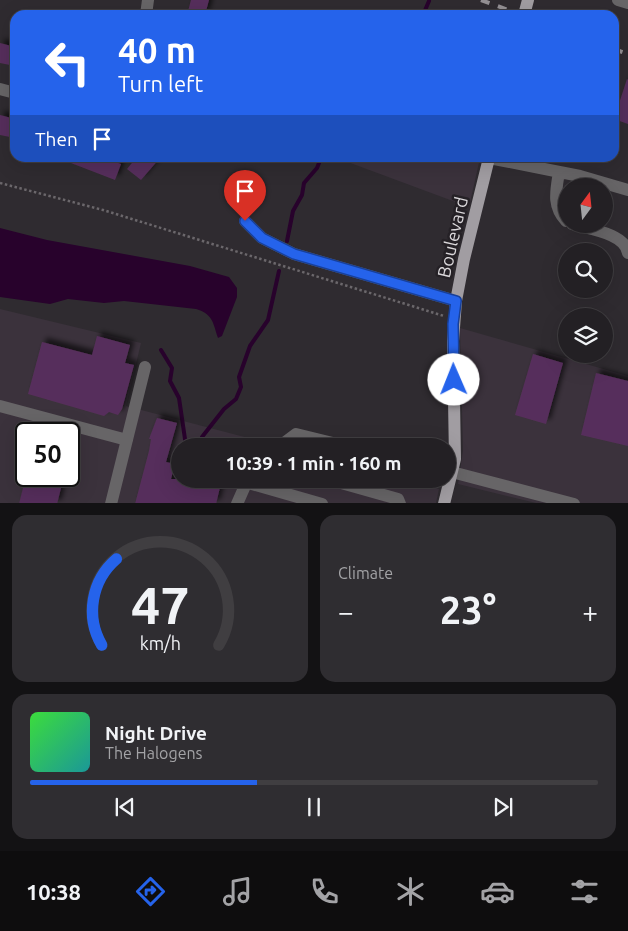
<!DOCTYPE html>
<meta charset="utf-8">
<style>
body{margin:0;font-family:Ubuntu,sans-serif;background:#2f2d31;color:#f1f3f6;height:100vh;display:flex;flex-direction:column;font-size:19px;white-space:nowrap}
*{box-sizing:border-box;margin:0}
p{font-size:16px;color:#a3a3a6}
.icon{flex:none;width:28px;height:28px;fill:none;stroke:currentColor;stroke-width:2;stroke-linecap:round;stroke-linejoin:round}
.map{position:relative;height:503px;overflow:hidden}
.details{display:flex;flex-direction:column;gap:12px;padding:12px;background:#131214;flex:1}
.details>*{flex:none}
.guide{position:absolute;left:10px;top:10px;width:609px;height:152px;border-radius:15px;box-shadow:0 5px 20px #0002,0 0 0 1px #403e41;background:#2563eb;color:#fff;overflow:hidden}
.needle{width:32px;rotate:15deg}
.tools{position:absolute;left:558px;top:178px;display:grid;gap:10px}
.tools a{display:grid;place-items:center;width:55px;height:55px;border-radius:50%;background:#232024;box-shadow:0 5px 20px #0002,0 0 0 1px #403e41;font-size:25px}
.speed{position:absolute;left:15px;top:422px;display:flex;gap:10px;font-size:25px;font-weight:700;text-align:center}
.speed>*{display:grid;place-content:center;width:65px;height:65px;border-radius:50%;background:#232024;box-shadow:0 5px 20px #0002,0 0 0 1px #403e41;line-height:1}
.speed .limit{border:2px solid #111;border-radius:8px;background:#fff;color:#111}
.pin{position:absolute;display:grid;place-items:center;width:42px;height:42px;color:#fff;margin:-51px -21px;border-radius:50% 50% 50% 0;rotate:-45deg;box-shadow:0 0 5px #0007}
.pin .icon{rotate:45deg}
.me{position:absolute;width:55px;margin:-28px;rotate:359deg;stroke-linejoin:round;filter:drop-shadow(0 0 4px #0008)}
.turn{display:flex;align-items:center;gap:18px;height:105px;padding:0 25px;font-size:22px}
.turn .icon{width:65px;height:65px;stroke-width:2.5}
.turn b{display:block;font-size:35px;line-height:42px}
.then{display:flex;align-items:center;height:48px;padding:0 25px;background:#0003;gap:10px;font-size:19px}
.big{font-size:38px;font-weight:600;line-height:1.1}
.details .widget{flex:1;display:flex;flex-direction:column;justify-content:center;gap:8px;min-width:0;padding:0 18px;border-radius:15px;background:#2f2d31}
.details .dial{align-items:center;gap:0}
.dial svg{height:130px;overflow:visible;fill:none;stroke:#403e41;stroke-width:7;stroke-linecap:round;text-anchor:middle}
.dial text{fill:#f1f3f6;stroke:none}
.song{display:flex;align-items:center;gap:15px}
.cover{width:60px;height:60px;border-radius:8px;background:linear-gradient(135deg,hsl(120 70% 55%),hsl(180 70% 35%))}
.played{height:5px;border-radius:2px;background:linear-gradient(90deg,#2563eb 40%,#403e41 40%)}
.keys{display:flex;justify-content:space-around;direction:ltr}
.heat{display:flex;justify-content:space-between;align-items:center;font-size:28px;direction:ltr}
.details .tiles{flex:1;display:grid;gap:12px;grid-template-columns:1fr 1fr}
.widget:last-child{grid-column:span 2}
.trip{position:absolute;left:171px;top:438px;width:285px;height:50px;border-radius:25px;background:#232024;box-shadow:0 5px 20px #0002,0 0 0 1px #403e41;font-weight:600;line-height:50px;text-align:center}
.tabs{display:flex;height:80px;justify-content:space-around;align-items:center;background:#0e0d0e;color:#a3a3a6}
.tabs .icon{width:35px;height:35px}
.tabs .selected{color:#2563eb}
.tabs b{font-size:22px;color:#f1f3f6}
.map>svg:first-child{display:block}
.built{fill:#3b323c;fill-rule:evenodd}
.water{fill:#28022c}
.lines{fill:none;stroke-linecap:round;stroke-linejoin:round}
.stream{stroke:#28022c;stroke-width:4}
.building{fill:#572f5b;filter:url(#shadow)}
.path{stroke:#6b676b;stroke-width:2.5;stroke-dasharray:2.5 2.5;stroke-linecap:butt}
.minor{stroke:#676567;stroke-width:12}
.major{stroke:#a19da2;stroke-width:12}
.rail{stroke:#949094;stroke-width:4;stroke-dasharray:9 9;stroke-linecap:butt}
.route-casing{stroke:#184099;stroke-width:12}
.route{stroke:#2563eb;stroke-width:9}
.labels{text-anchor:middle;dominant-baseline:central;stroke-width:5;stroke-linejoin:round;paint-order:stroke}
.street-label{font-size:18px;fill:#dad7da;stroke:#252126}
</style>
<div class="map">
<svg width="628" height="504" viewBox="0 0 628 504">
<defs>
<filter id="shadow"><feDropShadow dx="4.5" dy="-4.5" stdDeviation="2.5" flood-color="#0009"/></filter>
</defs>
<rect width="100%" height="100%" fill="#2f2b30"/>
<path class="built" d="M337 158H480L469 207Z
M0 309 141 343 126 406 279 446H180V479H402L439 489 436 503H0ZM26 434H69V476H26Z
M460 328 628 376V503H536L458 484 463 451Z"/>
<path class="water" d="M0 228 47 240 190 266 229 277 237 288V297L222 336 218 338C213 323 213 314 196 309L124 301 104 303 68 299 50 304 0 297Z"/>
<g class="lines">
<path class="stream" d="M423 15 429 1
M287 241 293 211 302 195 304 183 317 168 321 158
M161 350 172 368 170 381 179 398 186 446
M198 446 202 437 224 409 236 399 241 387 239 377 250 346 268 320 279 271"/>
</g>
<path class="building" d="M191 0H209L205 15H187Z
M0 43 15 47V66L0 63Z
M627 79 628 80V124L614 119Z
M0 115 15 119V138L0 135Z
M58 158H104L121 164 115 180Z
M136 158H160L141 180 127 169Z
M97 336 130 345 125 363 134 365 122 409 118 415 109 412 104 416 28 394 42 342 92 355Z
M533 354 563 363 546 424 515 415Z
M596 373 628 381V446L581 435Z
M157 418 177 423 166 462 175 464 171 479H222L216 504H135L149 451 151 439H149Z
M26 476H64L57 504H19Z"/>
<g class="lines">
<path class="path" d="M0 183 103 210 444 316"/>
<path class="minor" d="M618 0 628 3
M146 15 148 0
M0 89 15 93
M489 158 580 176 628 190
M559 172C556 191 552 206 566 221
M245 221 262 238 294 254 456 301
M572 224C588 229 625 233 628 253
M0 406 127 440
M280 446 296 434 345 446
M448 471 574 504
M327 479 398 499 400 504
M245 482 322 504
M111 504 145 367
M237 504 248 479"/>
<path class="major" d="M524 15 528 0
M444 504 455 459 453 341 456 301 464 259 489 158"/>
<path class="rail" d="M481 0 522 15
M614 49 628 54"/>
</g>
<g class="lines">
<defs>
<path id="route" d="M245 221 262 238 294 254 456 301 453 324 454 380"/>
</defs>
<use href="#route" class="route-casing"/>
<use href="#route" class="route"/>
</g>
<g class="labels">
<g class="street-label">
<text transform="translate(452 237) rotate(-77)">Boulevard</text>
</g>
</g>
</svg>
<div class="tools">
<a><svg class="needle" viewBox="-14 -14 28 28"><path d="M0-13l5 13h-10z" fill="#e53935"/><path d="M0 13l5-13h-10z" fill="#a3a3a6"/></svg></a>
<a><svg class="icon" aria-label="search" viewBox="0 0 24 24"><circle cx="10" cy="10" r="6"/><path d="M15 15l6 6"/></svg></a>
<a><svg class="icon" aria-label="layers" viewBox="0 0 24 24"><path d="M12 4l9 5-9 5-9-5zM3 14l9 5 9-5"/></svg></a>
</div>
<div class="speed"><div class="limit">50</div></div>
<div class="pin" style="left:245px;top:221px;background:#d93025"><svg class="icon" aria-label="arrive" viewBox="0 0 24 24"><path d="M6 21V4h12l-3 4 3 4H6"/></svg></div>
<svg class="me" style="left:454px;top:380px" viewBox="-20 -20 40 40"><circle r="19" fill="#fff"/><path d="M0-13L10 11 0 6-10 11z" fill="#2563eb"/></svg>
<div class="trip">10:39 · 1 min · 160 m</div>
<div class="guide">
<div class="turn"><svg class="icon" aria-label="left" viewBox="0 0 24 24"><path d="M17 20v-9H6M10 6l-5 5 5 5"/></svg><div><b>40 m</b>Turn left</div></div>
<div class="then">Then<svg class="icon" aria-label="arrive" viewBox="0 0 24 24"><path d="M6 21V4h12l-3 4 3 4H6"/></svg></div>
</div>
</div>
<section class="details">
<div class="tiles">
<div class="widget dial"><svg viewBox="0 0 100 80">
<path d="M14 69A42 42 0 1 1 86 69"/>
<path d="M14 69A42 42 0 0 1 23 16" stroke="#2563eb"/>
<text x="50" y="56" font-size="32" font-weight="700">47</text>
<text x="50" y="72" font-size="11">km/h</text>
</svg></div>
<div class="widget"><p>Climate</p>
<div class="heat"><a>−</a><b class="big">23°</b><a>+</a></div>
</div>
<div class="widget">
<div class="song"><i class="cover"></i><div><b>Night Drive</b><p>The Halogens</p></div></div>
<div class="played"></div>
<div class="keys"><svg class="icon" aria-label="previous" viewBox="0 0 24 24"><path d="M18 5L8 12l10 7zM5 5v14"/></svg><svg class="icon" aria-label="pause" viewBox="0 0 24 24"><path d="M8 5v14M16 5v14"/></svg><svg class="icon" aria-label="next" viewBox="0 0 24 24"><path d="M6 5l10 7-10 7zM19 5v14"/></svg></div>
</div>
</div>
</section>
<nav class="tabs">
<b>10:38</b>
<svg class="icon selected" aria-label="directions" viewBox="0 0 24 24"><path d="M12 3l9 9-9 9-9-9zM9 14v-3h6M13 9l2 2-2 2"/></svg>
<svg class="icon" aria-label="music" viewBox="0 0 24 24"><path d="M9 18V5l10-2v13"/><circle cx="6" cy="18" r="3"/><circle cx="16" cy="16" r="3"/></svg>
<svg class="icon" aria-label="phone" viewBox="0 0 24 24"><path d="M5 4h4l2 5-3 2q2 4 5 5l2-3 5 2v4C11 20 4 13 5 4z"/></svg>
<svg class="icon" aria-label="climate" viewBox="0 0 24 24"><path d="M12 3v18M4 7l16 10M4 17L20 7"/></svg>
<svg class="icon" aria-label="car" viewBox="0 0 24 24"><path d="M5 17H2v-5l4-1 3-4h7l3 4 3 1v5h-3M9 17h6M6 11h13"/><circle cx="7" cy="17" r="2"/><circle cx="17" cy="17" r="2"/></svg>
<svg class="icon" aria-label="filters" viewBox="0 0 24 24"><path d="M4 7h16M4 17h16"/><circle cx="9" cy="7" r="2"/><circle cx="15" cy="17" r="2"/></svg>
</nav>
